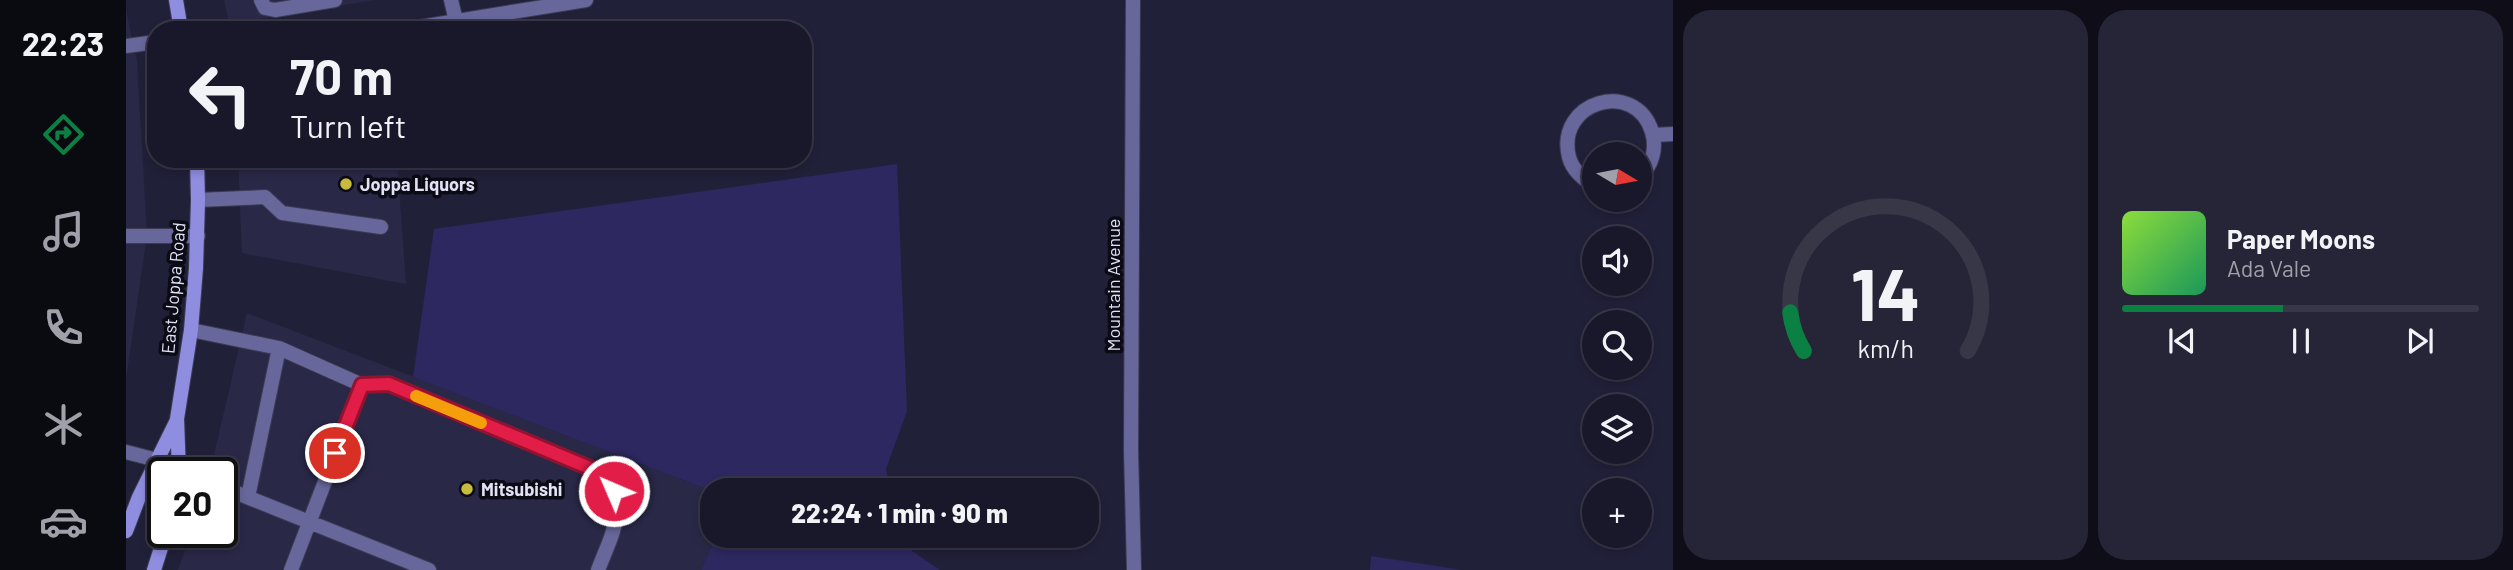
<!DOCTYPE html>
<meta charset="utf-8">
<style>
body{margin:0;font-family:Barlow,sans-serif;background:#262537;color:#f1f3f6;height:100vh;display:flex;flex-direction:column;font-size:26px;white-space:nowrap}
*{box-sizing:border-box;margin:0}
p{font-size:23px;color:#9fa0a9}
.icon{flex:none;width:38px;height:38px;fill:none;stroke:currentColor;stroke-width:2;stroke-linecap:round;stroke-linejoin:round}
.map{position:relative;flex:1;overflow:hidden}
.panel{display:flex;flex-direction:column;gap:10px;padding:10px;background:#0e0d18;width:840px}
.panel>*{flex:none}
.hud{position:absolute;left:21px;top:21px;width:665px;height:147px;border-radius:28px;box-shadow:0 4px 10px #0003,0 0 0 2px #373747;background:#19182b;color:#f1f3f6;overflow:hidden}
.needle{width:46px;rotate:100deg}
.buttons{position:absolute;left:1456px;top:142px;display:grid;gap:14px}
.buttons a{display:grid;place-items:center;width:70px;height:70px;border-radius:50%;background:#19182b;box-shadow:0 4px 10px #0003,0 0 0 2px #373747;font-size:35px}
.speed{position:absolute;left:21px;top:457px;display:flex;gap:14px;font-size:35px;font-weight:700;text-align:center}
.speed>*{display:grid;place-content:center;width:91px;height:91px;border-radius:50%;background:#19182b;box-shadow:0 4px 10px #0003,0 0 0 2px #373747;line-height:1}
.speed .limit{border:4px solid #111;border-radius:10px;background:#fff;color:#111}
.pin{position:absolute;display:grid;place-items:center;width:60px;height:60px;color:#fff;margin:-30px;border:4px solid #fff;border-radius:50%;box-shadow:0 2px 7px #0007}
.me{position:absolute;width:77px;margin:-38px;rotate:315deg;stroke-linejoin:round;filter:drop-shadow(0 0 5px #0008)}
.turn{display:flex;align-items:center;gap:24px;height:147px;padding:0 28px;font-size:32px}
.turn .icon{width:91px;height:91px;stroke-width:2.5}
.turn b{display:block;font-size:49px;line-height:60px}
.panel .card{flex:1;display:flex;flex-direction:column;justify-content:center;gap:10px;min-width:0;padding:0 24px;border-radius:28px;background:#262537}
.panel .dial{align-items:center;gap:0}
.dial svg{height:182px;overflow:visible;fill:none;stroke:#373747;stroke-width:7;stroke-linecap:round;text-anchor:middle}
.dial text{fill:#f1f3f6;stroke:none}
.song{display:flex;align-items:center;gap:21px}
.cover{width:84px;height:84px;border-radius:10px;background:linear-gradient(135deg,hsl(90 70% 55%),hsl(150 70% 35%))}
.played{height:7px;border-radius:4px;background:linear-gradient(90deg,#0b8043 45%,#373747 45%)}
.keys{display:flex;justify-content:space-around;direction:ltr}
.panel .tiles{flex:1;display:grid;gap:10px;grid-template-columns:repeat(2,1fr)}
.trip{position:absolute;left:574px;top:478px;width:399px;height:70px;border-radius:28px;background:#19182b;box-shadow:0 4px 10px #0003,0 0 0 2px #373747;font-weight:800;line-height:70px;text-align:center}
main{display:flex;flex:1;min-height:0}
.tab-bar{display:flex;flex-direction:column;width:126px;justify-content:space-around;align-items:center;background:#0a0a11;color:#9fa0a9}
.tab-bar .icon{width:49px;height:49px}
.tab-bar .current{color:#0b8043}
.tab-bar b{font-size:32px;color:#f1f3f6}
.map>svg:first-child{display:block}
.built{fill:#292847}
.green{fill:#2d2860}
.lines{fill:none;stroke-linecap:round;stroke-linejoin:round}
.lane-casing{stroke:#3c3b53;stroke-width:16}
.street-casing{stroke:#3c3b53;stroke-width:16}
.secondary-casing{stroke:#3c3b53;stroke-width:16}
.lane{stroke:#68679b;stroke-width:14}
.street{stroke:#68679b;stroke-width:14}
.secondary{stroke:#8f8de0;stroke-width:14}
.route-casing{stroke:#92132f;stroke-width:18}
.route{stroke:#e11d48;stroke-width:12}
.slow{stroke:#f59e0b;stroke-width:12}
.poi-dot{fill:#c7bb3b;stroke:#0b0b16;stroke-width:2.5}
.labels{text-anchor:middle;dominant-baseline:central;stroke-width:7;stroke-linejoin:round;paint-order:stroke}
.poi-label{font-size:18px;font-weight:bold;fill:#e1e2f3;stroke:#0b0b16;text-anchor:start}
.street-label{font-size:18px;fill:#e1e2f3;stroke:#0b0b16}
</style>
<main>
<nav class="tab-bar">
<b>22:23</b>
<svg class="icon current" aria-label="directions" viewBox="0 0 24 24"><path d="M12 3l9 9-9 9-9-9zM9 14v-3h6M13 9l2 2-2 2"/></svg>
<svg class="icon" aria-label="music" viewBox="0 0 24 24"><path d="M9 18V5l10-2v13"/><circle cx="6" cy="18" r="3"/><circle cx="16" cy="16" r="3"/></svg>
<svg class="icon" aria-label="phone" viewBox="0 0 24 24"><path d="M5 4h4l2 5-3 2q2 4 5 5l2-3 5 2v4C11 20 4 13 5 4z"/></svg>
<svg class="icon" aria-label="climate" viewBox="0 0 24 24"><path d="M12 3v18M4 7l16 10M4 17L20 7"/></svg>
<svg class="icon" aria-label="car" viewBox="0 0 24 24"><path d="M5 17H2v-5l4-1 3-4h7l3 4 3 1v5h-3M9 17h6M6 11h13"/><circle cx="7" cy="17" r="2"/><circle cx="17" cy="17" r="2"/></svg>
</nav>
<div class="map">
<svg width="1547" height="570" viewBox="0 0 1547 570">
<rect width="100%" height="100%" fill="#212039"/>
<path class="built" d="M98 0H248L103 24Z
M0 10 11 61 21 235 0 379Z
M112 159H271L280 284 116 253Z
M121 313 586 491V536H590L575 570H52L65 532H96V472H84Z"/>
<path class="green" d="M771 164 781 411 760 469 764 490 586 491 287 377 308 229Z
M590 536H772L773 542 814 570H575Z
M1245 556 1336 570H1244Z"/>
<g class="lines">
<defs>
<path id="lane" d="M135 0 139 8 149 10 209 0
M325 0 330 21
M0 46 30 42
M72 200 139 197 156 213 255 227
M0 236H72
M65 330 153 348 236 385 165 570
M236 385 263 384 478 473C501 513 487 531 472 570
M0 452 31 460
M96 487 303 570
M122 497 153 348"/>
<path id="street" d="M1007 0 1005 451 1008 570
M276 30 460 0
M1528 135 1547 134
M1468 185C1457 180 1446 169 1443 157 1429 101 1510 78 1526 132 1531 149 1526 165 1514 177"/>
<path id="secondary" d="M50 0 55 30
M53 472 51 419 65 330 70 268 72 200 71 159
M0 531 13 497 51 420
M28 570 40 532"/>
</defs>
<use href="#lane" class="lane-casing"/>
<use href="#street" class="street-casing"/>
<use href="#secondary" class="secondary-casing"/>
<use href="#lane" class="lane"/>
<use href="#street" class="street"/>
<use href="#secondary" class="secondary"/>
</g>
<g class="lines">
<defs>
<path id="route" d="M209 453 236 385 263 384 478 474 488 491"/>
</defs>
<use href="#route" class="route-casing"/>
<use href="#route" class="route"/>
<path class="slow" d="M290 396 355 423"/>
</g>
<g class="poi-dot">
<circle cx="220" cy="184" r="7"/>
<circle cx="341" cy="489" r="7"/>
</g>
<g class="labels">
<g class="poi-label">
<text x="234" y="184">Joppa Liquors</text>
<text x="355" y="489">Mitsubishi</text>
</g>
<g class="street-label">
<text transform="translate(987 285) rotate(-90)">Mountain Avenue</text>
<text transform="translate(47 288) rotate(-85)">East Joppa Road</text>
</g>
</g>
</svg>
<div class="buttons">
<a><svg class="needle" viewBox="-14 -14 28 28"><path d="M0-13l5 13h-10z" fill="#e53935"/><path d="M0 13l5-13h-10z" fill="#9fa0a9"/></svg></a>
<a><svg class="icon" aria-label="sound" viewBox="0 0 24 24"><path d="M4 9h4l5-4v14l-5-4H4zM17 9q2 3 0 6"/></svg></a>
<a><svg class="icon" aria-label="search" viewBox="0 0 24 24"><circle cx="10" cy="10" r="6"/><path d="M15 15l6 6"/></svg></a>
<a><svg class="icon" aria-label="layers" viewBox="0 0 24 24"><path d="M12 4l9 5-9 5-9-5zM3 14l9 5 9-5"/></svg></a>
<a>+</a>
</div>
<div class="speed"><div class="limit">20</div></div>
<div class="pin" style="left:209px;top:453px;background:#d93025"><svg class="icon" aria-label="arrive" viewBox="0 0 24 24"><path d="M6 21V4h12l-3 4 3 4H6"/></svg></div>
<svg class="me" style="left:488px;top:491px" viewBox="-20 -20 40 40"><circle r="17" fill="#e11d48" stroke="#fff" stroke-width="3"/><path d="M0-11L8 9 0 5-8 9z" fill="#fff"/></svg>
<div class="trip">22:24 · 1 min · 90 m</div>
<div class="hud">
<div class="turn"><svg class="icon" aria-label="left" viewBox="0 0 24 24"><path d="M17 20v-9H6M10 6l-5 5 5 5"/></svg><div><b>70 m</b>Turn left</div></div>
</div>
</div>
<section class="panel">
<div class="tiles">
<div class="card dial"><svg viewBox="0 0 100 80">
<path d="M14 69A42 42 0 1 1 86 69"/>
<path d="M14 69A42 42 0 0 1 8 52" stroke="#0b8043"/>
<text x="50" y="56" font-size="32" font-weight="700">14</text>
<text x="50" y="72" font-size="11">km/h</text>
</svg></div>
<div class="card">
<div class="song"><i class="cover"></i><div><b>Paper Moons</b><p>Ada Vale</p></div></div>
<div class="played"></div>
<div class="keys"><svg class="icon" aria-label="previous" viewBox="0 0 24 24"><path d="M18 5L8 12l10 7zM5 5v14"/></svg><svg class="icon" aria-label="pause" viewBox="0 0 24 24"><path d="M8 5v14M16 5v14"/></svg><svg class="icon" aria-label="next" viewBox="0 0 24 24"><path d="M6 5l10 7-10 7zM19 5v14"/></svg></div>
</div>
</div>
</section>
</main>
